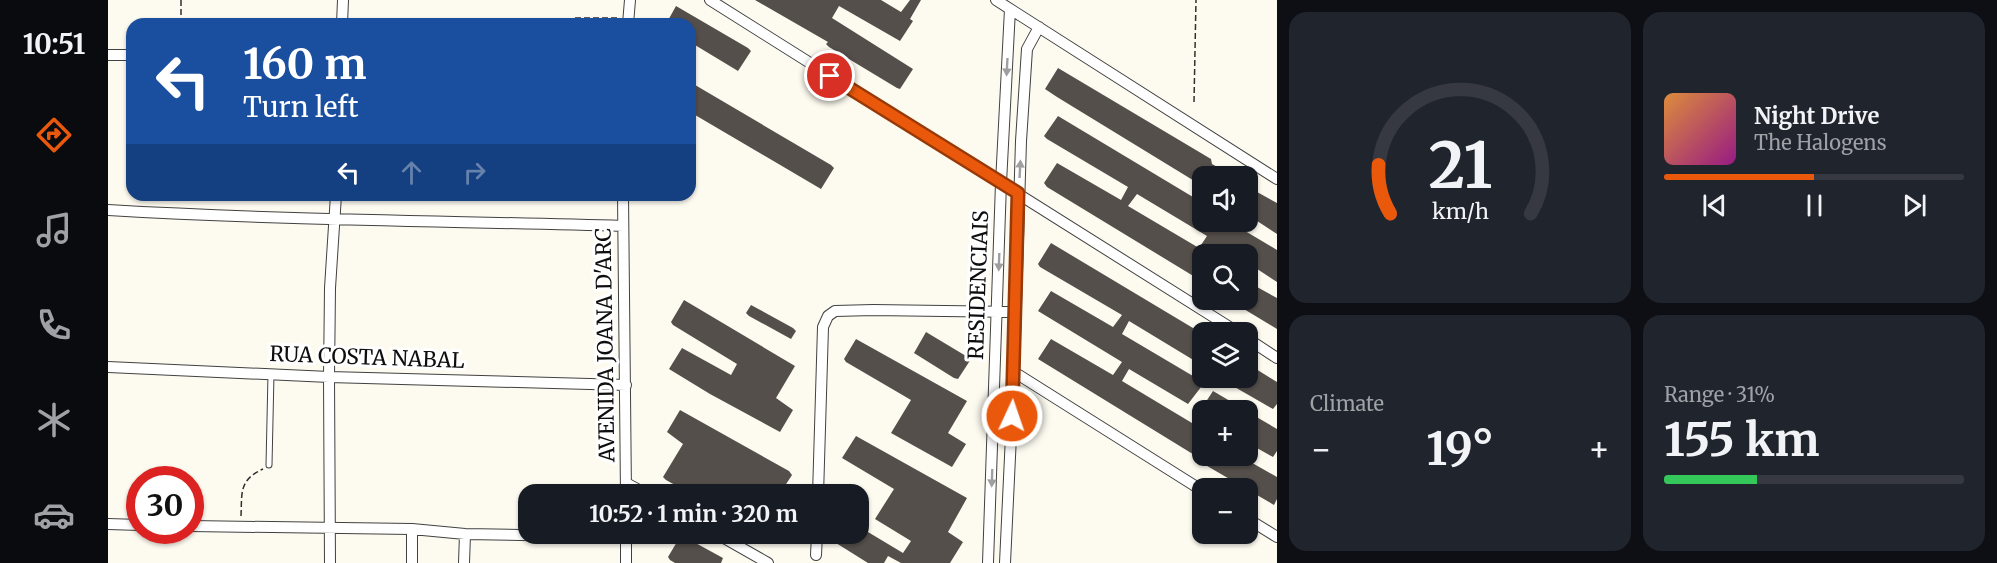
<!DOCTYPE html>
<meta charset="utf-8">
<style>
body{margin:0;font-family:Merriweather,serif;background:#20242c;color:#f1f3f6;height:100vh;display:flex;flex-direction:column;font-size:22px;white-space:nowrap}
*{box-sizing:border-box;margin:0}
p{font-size:20px;color:#9ea1a6}
.icon{flex:none;width:33px;height:33px;fill:none;stroke:currentColor;stroke-width:2;stroke-linecap:round;stroke-linejoin:round}
.map{position:relative;flex:1;overflow:hidden}
.side{display:flex;flex-direction:column;gap:12px;padding:12px;background:#0d0f14;width:720px}
.side>*{flex:none}
.banner{position:absolute;left:18px;top:18px;width:570px;height:183px;border-radius:18px;box-shadow:0 2px 4px #0004;background:#1a4fa0;color:#fff;overflow:hidden}
.tools{position:absolute;left:1084px;top:166px;display:grid;gap:12px}
.tools a{display:grid;place-items:center;width:66px;height:66px;border-radius:12px;background:#171b24;box-shadow:0 2px 4px #0004;font-size:30px}
.speed{position:absolute;left:18px;top:466px;display:flex;gap:12px;font-size:30px;font-weight:700;text-align:center}
.speed>*{display:grid;place-content:center;width:78px;height:78px;border-radius:50%;background:#171b24;box-shadow:0 2px 4px #0004;line-height:1}
.speed .limit{border:9px solid #d22;background:#fff;color:#111}
.pin{position:absolute;display:grid;place-items:center;width:51px;height:51px;color:#fff;margin:-26px;border:3px solid #fff;border-radius:50%;box-shadow:0 2px 6px #0007}
.me{position:absolute;width:66px;margin:-33px;rotate:3deg;stroke-linejoin:round;filter:drop-shadow(0 0 4px #0008)}
.turn{display:flex;align-items:center;gap:21px;height:126px;padding:0 18px;font-size:27px}
.turn .icon{width:78px;height:78px;stroke-width:2.5}
.turn b{display:block;font-size:42px;line-height:51px}
.lanes{display:flex;align-items:center;height:57px;padding:0 18px;background:#0003;justify-content:center;gap:30px;direction:ltr}
.lanes .off{opacity:.35}
.big{font-size:45px;font-weight:700;line-height:1.1}
.side .widget{flex:1;display:flex;flex-direction:column;justify-content:center;gap:9px;min-width:0;padding:0 21px;border-radius:18px;background:#20242c}
.side .dial{align-items:center;gap:0}
.dial svg{height:156px;overflow:visible;fill:none;stroke:#363941;stroke-width:7;stroke-linecap:round;text-anchor:middle}
.dial text{fill:#f1f3f6;stroke:none}
.song{display:flex;align-items:center;gap:18px}
.cover{width:72px;height:72px;border-radius:9px;background:linear-gradient(135deg,hsl(30 70% 55%),hsl(310 70% 35%))}
.played{height:6px;border-radius:3px;background:linear-gradient(90deg,#ea580c 50%,#363941 50%)}
.keys{display:flex;justify-content:space-around;direction:ltr}
.heat{display:flex;justify-content:space-between;align-items:center;font-size:33px;direction:ltr}
.charge{height:9px;border-radius:4px;background:linear-gradient(90deg,#34c759 31%,#363941 0)}
.side .tiles{flex:1;display:grid;gap:12px;grid-template-columns:repeat(2,1fr)}
.trip{position:absolute;left:410px;top:484px;width:351px;height:60px;border-radius:18px;background:#171b24;box-shadow:0 2px 4px #0004;font-weight:700;line-height:60px;text-align:center}
main{display:flex;flex:1;min-height:0}
.dock{display:flex;flex-direction:column;width:108px;justify-content:space-around;align-items:center;background:#090b0e;color:#9ea1a6}
.dock .icon{width:42px;height:42px}
.dock .active{color:#ea580c}
.dock b{font-size:27px;color:#f1f3f6}
.map>svg:first-child{display:block}
.building{fill:#554f4b;fill-rule:evenodd}
.lines{fill:none;stroke-linecap:round;stroke-linejoin:round}
.service-casing{stroke:#414141;stroke-width:7}
.minor-casing{stroke:#414141;stroke-width:12}
.path{stroke:#303030;stroke-width:1.5;stroke-dasharray:6 3;stroke-linecap:butt}
.service{stroke:#fff;stroke-width:5}
.minor{stroke:#fff;stroke-width:10}
.oneway{fill:#9f9f9f}
.route-casing{stroke:#983908;stroke-width:15}
.route{stroke:#ea580c;stroke-width:10}
.labels{text-anchor:middle;dominant-baseline:central;stroke-width:6;stroke-linejoin:round;paint-order:stroke}
.street-label{font-size:21px;fill:#0e0e0e;stroke:#fff}
</style>
<main>
<nav class="dock">
<b>10:51</b>
<svg class="icon active" aria-label="directions" viewBox="0 0 24 24"><path d="M12 3l9 9-9 9-9-9zM9 14v-3h6M13 9l2 2-2 2"/></svg>
<svg class="icon" aria-label="music" viewBox="0 0 24 24"><path d="M9 18V5l10-2v13"/><circle cx="6" cy="18" r="3"/><circle cx="16" cy="16" r="3"/></svg>
<svg class="icon" aria-label="phone" viewBox="0 0 24 24"><path d="M5 4h4l2 5-3 2q2 4 5 5l2-3 5 2v4C11 20 4 13 5 4z"/></svg>
<svg class="icon" aria-label="climate" viewBox="0 0 24 24"><path d="M12 3v18M4 7l16 10M4 17L20 7"/></svg>
<svg class="icon" aria-label="car" viewBox="0 0 24 24"><path d="M5 17H2v-5l4-1 3-4h7l3 4 3 1v5h-3M9 17h6M6 11h13"/><circle cx="7" cy="17" r="2"/><circle cx="17" cy="17" r="2"/></svg>
</nav>
<div class="map">
<svg width="1169" height="563" viewBox="0 0 1169 563">
<rect width="100%" height="100%" fill="#fdfbf0"/>
<path class="building" d="M647 0H773L793 12 802 0H813L802 19 805 21 792 41 731 6 724 18 805 69 792 89 789 88 721 47 718 44 720 42Z
M568 6 640 48 643 51 630 71 582 42V24H558Z
M950 68 1103 159 1104 164 1127 177H1095L1092 183 1088 182 949 97 937 89Z
M582 82 723 165 726 168 713 189 582 112Z
M950 116 1095 203V222L1105 227 1108 222H1122L1169 250V282L1140 263V255H1125L1108 245 1101 255H1095V271L1091 278 1087 277 939 187 936 183 949 163 1013 200 1020 187 939 139 936 136ZM1029 194 1099 236 1091 248 1020 206Z
M1140 187 1169 203V234L1140 215Z
M943 243 1095 334V378H1100L1080 404 1021 369 1014 381 1084 423 1105 391 1139 411H1095V456H1132L1169 477V499L1166 505 1094 463 1085 456H1088L930 359 943 339 1005 375 1014 362 930 311 943 291 1005 327 1014 315 932 267 930 264ZM1021 321 1092 364 1085 376 1014 334Z
M1140 282 1169 298V329L1121 300H1140Z
M576 300 687 366 668 398 685 410 672 432 602 394 561 369 574 348 623 375 629 364 565 325 563 322Z
M643 305 685 328 688 331 683 339 641 316 638 313Z
M818 332 863 359 850 379 846 378 806 353Z
M748 339 859 401 840 433 858 444 844 467 783 433 803 400 738 362 736 359Z
M1140 364 1169 382V404L1165 409 1111 378H1140Z
M572 410 681 471 684 475 671 495H585L558 480 555 477 575 444 559 432Z
M1140 412 1169 429V451L1165 457 1140 443Z
M748 436 859 498 840 532 855 542 842 563H793L780 556 776 563H760L728 543 733 534H750V526L795 553 803 541 767 519 786 489 734 458Z
M573 535 615 558 613 563H567L562 560 560 557Z"/>
<g class="lines">
<defs>
<path id="service" d="M161 465 163 374"/>
<path id="minor" d="M602 0 1131 333
M888 0 1169 179
M234 24 235 0
M520 24 522 0
M0 55H24
M515 195 518 495
M0 210C171 220 343 221 515 226
M1140 339 1169 358
M0 367 221 377 518 385
M906 372 1095 491
M518 483 540 495
M710 495 715 327 720 316 727 311 765 310 908 312
M1140 519 1169 537
M0 524 32 525
M82 526 304 529 357 534 518 537
M304 529V563
M609 534 660 563
M708 555 709 534
M222 563 221 377 222 288 228 195
M356 563 357 534
M518 563V534
M880 563 893 183 902 9
M897 563 906 372 913 141 919 49 931 27"/>
</defs>
<use href="#service" class="service-casing"/>
<use href="#minor" class="minor-casing"/>
<path class="path" d="M467 18H511
M73 24V0
M1086 102 1088 0
M133 516C134 492 131 480 155 469"/>
<use href="#service" class="service"/>
<use href="#minor" class="minor"/>
</g>
<defs><path id="oneway-solid" d="M-6-.8H1V-3.2L6.5 0L1 3.2V.8H-6Z" transform="scale(1.5)"/></defs>
<g class="oneway">
<use href="#oneway-solid" transform="translate(899 67) rotate(93)"/>
<use href="#oneway-solid" transform="translate(912 169) rotate(-87)"/>
<use href="#oneway-solid" transform="translate(891 262) rotate(92)"/>
<use href="#oneway-solid" transform="translate(884 478) rotate(92)"/>
</g>
<g class="lines">
<defs>
<path id="route" d="M722 76 910 193 904 416"/>
</defs>
<use href="#route" class="route-casing"/>
<use href="#route" class="route"/>
</g>
<g class="labels">
<g class="street-label">
<text transform="translate(870 285) rotate(-88)">RESIDENCIAIS</text>
<text transform="translate(497 345) rotate(-91)">AVENIDA JOANA D'ARC</text>
<text transform="translate(259 357) rotate(2)">RUA COSTA NABAL</text>
</g>
</g>
</svg>
<div class="tools">
<a><svg class="icon" aria-label="sound" viewBox="0 0 24 24"><path d="M4 9h4l5-4v14l-5-4H4zM17 9q2 3 0 6"/></svg></a>
<a><svg class="icon" aria-label="search" viewBox="0 0 24 24"><circle cx="10" cy="10" r="6"/><path d="M15 15l6 6"/></svg></a>
<a><svg class="icon" aria-label="layers" viewBox="0 0 24 24"><path d="M12 4l9 5-9 5-9-5zM3 14l9 5 9-5"/></svg></a>
<a>+</a>
<a>−</a>
</div>
<div class="speed"><div class="limit">30</div></div>
<div class="pin" style="left:722px;top:76px;background:#d93025"><svg class="icon" aria-label="arrive" viewBox="0 0 24 24"><path d="M6 21V4h12l-3 4 3 4H6"/></svg></div>
<svg class="me" style="left:904px;top:416px" viewBox="-20 -20 40 40"><circle r="17" fill="#ea580c" stroke="#fff" stroke-width="3"/><path d="M0-11L8 9 0 5-8 9z" fill="#fff"/></svg>
<div class="trip">10:52 · 1 min · 320 m</div>
<div class="banner">
<div class="turn"><svg class="icon" aria-label="left" viewBox="0 0 24 24"><path d="M17 20v-9H6M10 6l-5 5 5 5"/></svg><div><b>160 m</b>Turn left</div></div>
<div class="lanes"><svg class="icon" aria-label="left" viewBox="0 0 24 24"><path d="M17 20v-9H6M10 6l-5 5 5 5"/></svg><svg class="icon off" aria-label="ahead" viewBox="0 0 24 24"><path d="M12 20V5M6 11l6-6 6 6"/></svg><svg class="icon off" aria-label="right" viewBox="0 0 24 24"><path d="M7 20v-9h11M14 6l5 5-5 5"/></svg></div>
</div>
</div>
<section class="side">
<div class="tiles">
<div class="widget dial"><svg viewBox="0 0 100 80">
<path d="M14 69A42 42 0 1 1 86 69"/>
<path d="M14 69A42 42 0 0 1 8 44" stroke="#ea580c"/>
<text x="50" y="56" font-size="32" font-weight="700">21</text>
<text x="50" y="72" font-size="11">km/h</text>
</svg></div>
<div class="widget">
<div class="song"><i class="cover"></i><div><b>Night Drive</b><p>The Halogens</p></div></div>
<div class="played"></div>
<div class="keys"><svg class="icon" aria-label="previous" viewBox="0 0 24 24"><path d="M18 5L8 12l10 7zM5 5v14"/></svg><svg class="icon" aria-label="pause" viewBox="0 0 24 24"><path d="M8 5v14M16 5v14"/></svg><svg class="icon" aria-label="next" viewBox="0 0 24 24"><path d="M6 5l10 7-10 7zM19 5v14"/></svg></div>
</div>
<div class="widget"><p>Climate</p>
<div class="heat"><a>−</a><b class="big">19°</b><a>+</a></div>
</div>
<div class="widget"><p>Range · 31%</p><b class="big">155 km</b><div class="charge"></div></div>
</div>
</section>
</main>
